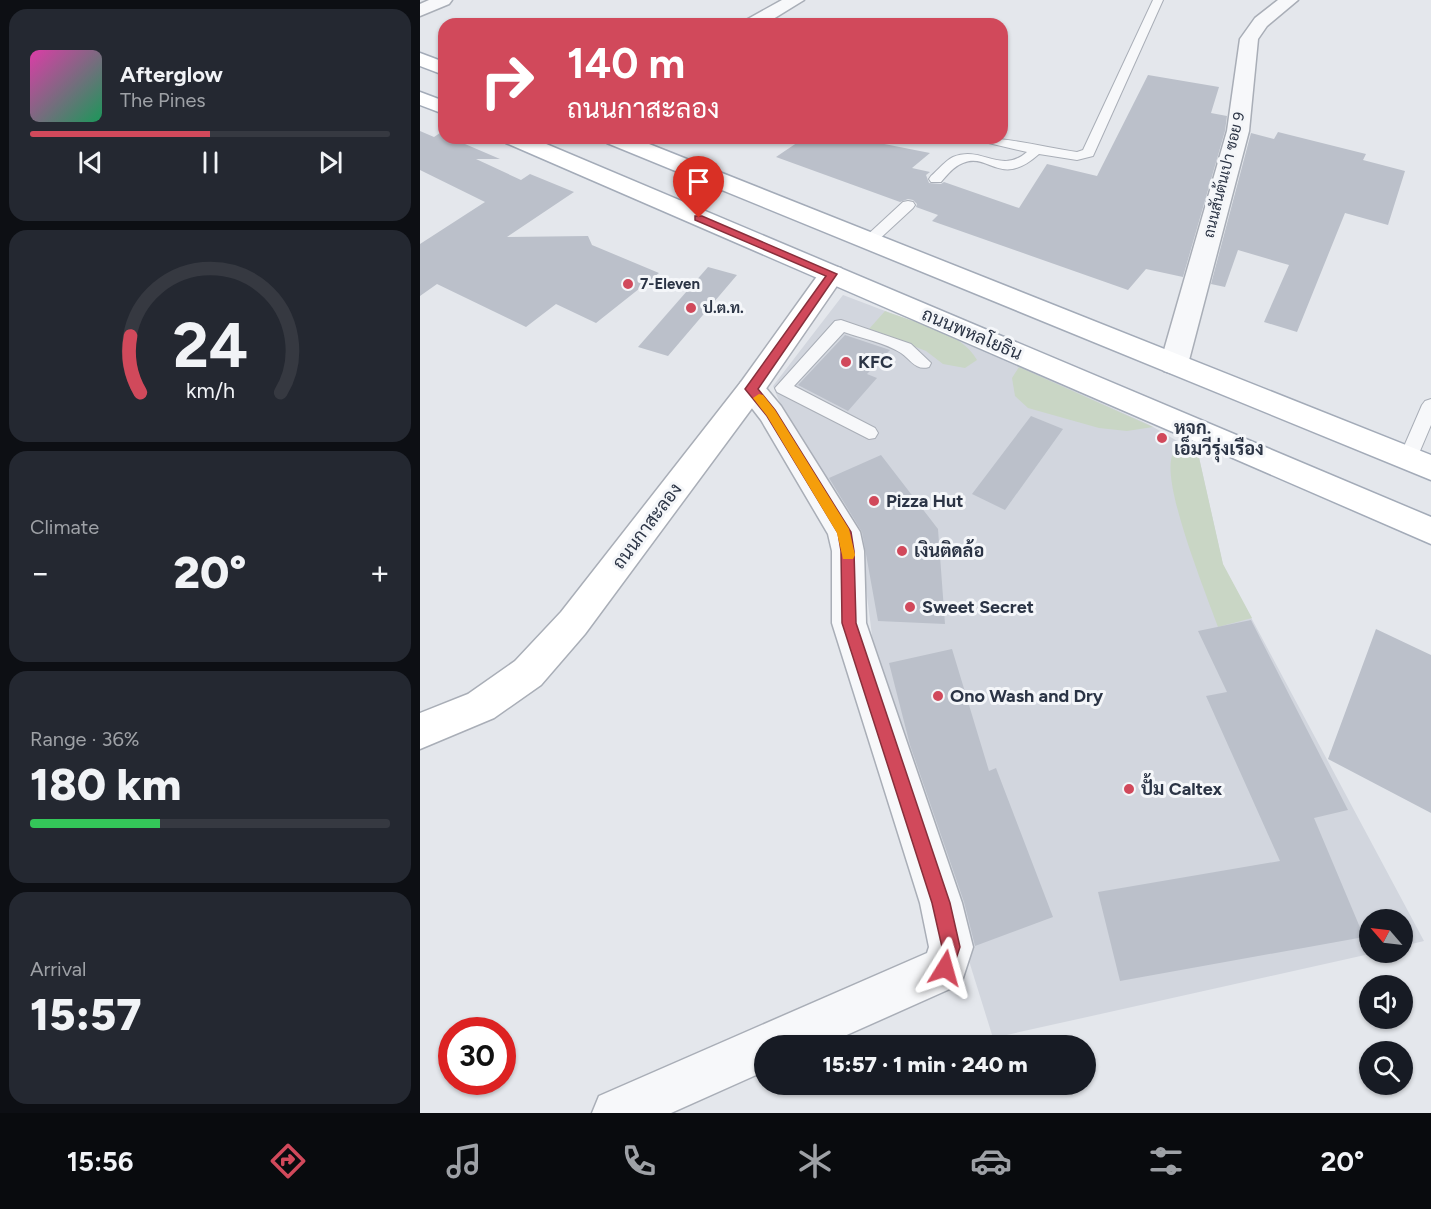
<!DOCTYPE html>
<meta charset="utf-8">
<style>
body{margin:0;font-family:Figtree,Sarabun,sans-serif;background:#242831;color:#f1f3f6;height:100vh;display:flex;flex-direction:column;font-size:22px;white-space:nowrap}
*{box-sizing:border-box;margin:0}
p{font-size:20px;color:#9ea1a6}
.icon{flex:none;width:33px;height:33px;fill:none;stroke:currentColor;stroke-width:2;stroke-linecap:round;stroke-linejoin:round}
.map{position:relative;flex:1;overflow:hidden}
.drawer{display:flex;flex-direction:column;gap:9px;padding:9px;background:#0d0f14;width:420px}
.drawer>*{flex:none}
.banner{position:absolute;left:18px;top:18px;width:570px;height:126px;border-radius:18px;box-shadow:0 2px 4px #0004;background:#d1495b;color:#fff;overflow:hidden}
.needle{width:39px;rotate:298deg}
.controls{position:absolute;left:939px;top:909px;display:grid;gap:12px}
.controls a{display:grid;place-items:center;width:54px;height:54px;border-radius:50%;background:#171b24;box-shadow:0 2px 4px #0004;font-size:30px}
.speed{position:absolute;left:18px;top:1017px;display:flex;gap:12px;font-size:30px;font-weight:700;text-align:center}
.speed>*{display:grid;place-content:center;width:78px;height:78px;border-radius:50%;background:#171b24;box-shadow:0 2px 4px #0004;line-height:1}
.speed .limit{border:9px solid #d22;background:#fff;color:#111}
.pin{position:absolute;display:grid;place-items:center;width:51px;height:51px;color:#fff;margin:-62px -26px;border-radius:50% 50% 50% 0;rotate:-45deg;box-shadow:0 0 6px #0007}
.pin .icon{rotate:45deg}
.me{position:absolute;width:66px;margin:-33px;rotate:8deg;stroke-linejoin:round;filter:drop-shadow(0 0 4px #0008)}
.turn{display:flex;align-items:center;gap:21px;height:126px;padding:0 30px;font-size:27px}
.turn .icon{width:78px;height:78px;stroke-width:2.5}
.turn b{display:block;font-size:42px;line-height:51px}
.big{font-size:45px;font-weight:800;line-height:1.1}
.drawer .card{flex:1;display:flex;flex-direction:column;justify-content:center;gap:9px;min-width:0;padding:0 21px;border-radius:18px;background:#242831}
.drawer .dial{align-items:center;gap:0}
.dial svg{height:156px;overflow:visible;fill:none;stroke:#363941;stroke-width:7;stroke-linecap:round;text-anchor:middle}
.dial text{fill:#f1f3f6;stroke:none}
.song{display:flex;align-items:center;gap:18px}
.cover{width:72px;height:72px;border-radius:9px;background:linear-gradient(135deg,hsl(320 70% 55%),hsl(150 70% 35%))}
.played{height:6px;border-radius:3px;background:linear-gradient(90deg,#d1495b 50%,#363941 50%)}
.keys{display:flex;justify-content:space-around;direction:ltr}
.heat{display:flex;justify-content:space-between;align-items:center;font-size:33px;direction:ltr}
.charge{height:9px;border-radius:4px;background:linear-gradient(90deg,#34c759 36%,#363941 0)}
.trip{position:absolute;left:334px;top:1035px;width:342px;height:60px;border-radius:30px;background:#171b24;box-shadow:0 2px 4px #0004;font-weight:800;line-height:60px;text-align:center}
.menu{display:flex;height:96px;justify-content:space-around;align-items:center;background:#090b0e;color:#9ea1a6}
.menu .icon{width:42px;height:42px}
.menu .on{color:#d1495b}
.menu b{font-size:27px;color:#f1f3f6}
main{display:flex;flex:1;min-height:0}
.map>svg:first-child{display:block}
.built{fill:#d2d6de}
.green{fill:#c9d6c5}
.building{fill:#bbc0ca}
.lines{fill:none;stroke-linecap:round;stroke-linejoin:round}
.lane-casing{stroke:#a9aeb7;stroke-width:2}
.street-casing{stroke:#a9aeb7;stroke-width:3}
.secondary-casing{stroke:#a9aeb7;stroke-width:3}
.primary-casing{stroke:#a3abb8;stroke-width:3}
.lane{fill:#f7f8fa;fill-rule:evenodd}
.street{fill:#f7f8fa;fill-rule:evenodd}
.secondary{fill:#fff;fill-rule:evenodd}
.primary{fill:#fff;fill-rule:evenodd}
.route{fill:#d1495b;stroke:#882f3b;stroke-width:1.5}
.slow{fill:#f59e0b}
.poi-dot{fill:#d1495b;stroke:#f4f6f9;stroke-width:2}
.labels{text-anchor:middle;dominant-baseline:central;stroke-width:6;stroke-linejoin:round;paint-order:stroke}
.far-street-label{font-size:15px;fill:#2b3445;stroke:#f4f6f9}
.far-poi-label{font-size:15px;font-weight:bold;fill:#2b3445;stroke:#f4f6f9;text-anchor:start}
.street-label{font-size:18px;fill:#2b3445;stroke:#f4f6f9}
.poi-label{font-size:18px;font-weight:bold;fill:#2b3445;stroke:#f4f6f9;text-anchor:start}
</style>
<main>
<section class="drawer">
<div class="card">
<div class="song"><i class="cover"></i><div><b>Afterglow</b><p>The Pines</p></div></div>
<div class="played"></div>
<div class="keys"><svg class="icon" aria-label="previous" viewBox="0 0 24 24"><path d="M18 5L8 12l10 7zM5 5v14"/></svg><svg class="icon" aria-label="pause" viewBox="0 0 24 24"><path d="M8 5v14M16 5v14"/></svg><svg class="icon" aria-label="next" viewBox="0 0 24 24"><path d="M6 5l10 7-10 7zM19 5v14"/></svg></div>
</div>
<div class="card dial"><svg viewBox="0 0 100 80">
<path d="M14 69A42 42 0 1 1 86 69"/>
<path d="M14 69A42 42 0 0 1 9 40" stroke="#d1495b"/>
<text x="50" y="56" font-size="32" font-weight="700">24</text>
<text x="50" y="72" font-size="11">km/h</text>
</svg></div>
<div class="card"><p>Climate</p>
<div class="heat"><a>−</a><b class="big">20°</b><a>+</a></div>
</div>
<div class="card"><p>Range · 36%</p><b class="big">180 km</b><div class="charge"></div></div>
<div class="card"><p>Arrival</p><b class="big">15:57</b></div>
</section>
<div class="map">
<svg width="1011" height="1113" viewBox="0 0 1011 1113">
<rect width="100%" height="100%" fill="#e4e7ec"/>
<path class="built" d="M423 295 531 336 728 424 778 453 803 565 1004 941 983 946 982 920H950V952L954 953 573 1038 455 659 442 557 376 443 353 386Z"/>
<path class="green" d="M465 311C495 323 541 331 557 360L545 368 523 364 506 351 449 329Z
M599 367 733 427 707 431 679 428 608 408 595 396 592 378Z
M763 444 778 453 803 564 832 618 798 627C787 596 739 479 753 454 755 450 760 447 763 444Z"/>
<path class="building" d="M728 75 799 87 791 113 807 116 805 131 763 277 726 269 708 290 512 221 518 215 496 207 497 204 493 200 488 199 480 202 356 157 384 138H434L510 153 492 168 510 172 506 175 509 183 521 184 524 182 599 208 627 164 677 176Z
M0 131 14 137 20 133 24 135V138H31L80 159H56L101 180 110 174 154 192 87 237 168 236 172 245 239 273 176 323 136 304 106 327 17 284 0 296V244L65 202 0 170Z
M858 132 946 154 943 160 985 171 968 225 925 213 877 332 844 322 869 265 818 250 805 287 791 284 831 133 854 139Z
M288 267 317 275 248 356 218 347Z
M425 335 470 350 447 374 457 378 428 411 378 385Z
M611 416 643 429 585 510 552 494Z
M461 455 518 529 525 624 458 621 442 532 409 478Z
M831 620 928 810 894 818 944 937 700 981 678 892 860 861 786 696 807 692 778 631Z
M956 629 1011 655V813L908 759Z
M532 649 569 771 576 768 633 917 555 946 544 902 490 745 469 663Z"/>
<g class="lines">
<defs>
<path id="lane" d="M733 0H743L673 156 657 160 619 154C580 189 569 152 543 163 534 166 527 175 521 182H511L509 179 511 176C518 170 525 161 533 157 562 145 580 175 607 152L560 141 558 138C591 138 624 147 657 152L663 150Z
M488 201 493 202 495 205 493 208 454 244H444L442 241 444 238 483 202Z
M421 320 491 344 511 363 509 367C496 371 491 360 481 353 466 343 441 338 424 332L374 386 455 428 458 433 455 438 449 439 357 392 355 388 415 321Z
M1011 399V425L997 458 994 463 988 465 982 463 979 458 1002 405 1005 401Z"/>
<path id="street" d="M9 0H32L29 4 0 16V4Z
M362 0H384L345 24H323L326 20Z
M858 0H878L847 26 838 39 829 131 768 364 764 371 754 374 744 371 740 364 807 131 820 39 835 18Z
M331 379 341 382 361 406 440 532 444 551 446 623 542 903 553 947 541 984 402 1046H345V1071L251 1113H172L179 1096 507 953 509 947 500 903 412 623V551L408 534 341 420 317 389 321 382Z"/>
<path id="secondary" d="M412 266 421 268 425 274 421 280 341 396 165 634 121 685 74 718 0 749V713L48 694 95 661 141 612 321 382 403 268Z"/>
<path id="primary" d="M0 53 24 62V75L0 66Z
M0 92 24 101V114L0 105Z
M83 138H112L1011 517V544L86 143Z
M184 138H214L1011 455V480L187 143Z"/>
</defs>
<use href="#lane" class="lane-casing"/>
<use href="#street" class="street-casing"/>
<use href="#secondary" class="secondary-casing"/>
<use href="#primary" class="primary-casing"/>
<use href="#lane" class="lane"/>
<use href="#street" class="street"/>
<use href="#secondary" class="secondary"/>
<use href="#primary" class="primary"/>
</g>
<path class="route" d="M275 216H282L417 274 338 389 355 410 431 532 434 551 436 623 530 903 540 947 531 974 525 977 519 974 516 968 522 947 512 903 422 623 421 551 418 533 347 416 325 389 406 276 275 220Z"/>
<path class="slow" d="M339 394 343 395 355 410 429 529 435 555 433 559H423L417 533 347 416 333 398Z"/>
<g class="poi-dot">
<circle cx="208" cy="284" r="6"/>
<circle cx="271" cy="308" r="6"/>
<circle cx="426" cy="362" r="6"/>
<circle cx="742" cy="438" r="6"/>
<circle cx="454" cy="501" r="6"/>
<circle cx="482" cy="551" r="6"/>
<circle cx="490" cy="607" r="6"/>
<circle cx="518" cy="696" r="6"/>
<circle cx="709" cy="789" r="6"/>
</g>
<g class="labels">
<g class="far-street-label">
<text transform="translate(804 175) rotate(-76)">ถนนสันต้นเปา ซอย 9</text>
</g>
<g class="far-poi-label">
<text x="220" y="284">7-Eleven</text>
<text x="283" y="308">ป.ต.ท.</text>
</g>
<g class="street-label">
<text transform="translate(552 334) rotate(23)">ถนนพหลโยธิน</text>
<text transform="translate(227 526) rotate(-53)">ถนนกาสะลอง</text>
</g>
<g class="poi-label">
<text x="438" y="362">KFC</text>
<text x="754" y="428">หจก.<tspan x="754" dy="21">เอ็มวีรุ่งเรือง</tspan></text>
<text x="466" y="501">Pizza Hut</text>
<text x="494" y="551">เงินติดล้อ</text>
<text x="502" y="607">Sweet Secret</text>
<text x="530" y="696">Ono Wash and Dry</text>
<text x="721" y="789">ปั้ม Caltex</text>
</g>
</g>
</svg>
<div class="controls">
<a><svg class="needle" viewBox="-14 -14 28 28"><path d="M0-13l5 13h-10z" fill="#e53935"/><path d="M0 13l5-13h-10z" fill="#9ea1a6"/></svg></a>
<a><svg class="icon" aria-label="sound" viewBox="0 0 24 24"><path d="M4 9h4l5-4v14l-5-4H4zM17 9q2 3 0 6"/></svg></a>
<a><svg class="icon" aria-label="search" viewBox="0 0 24 24"><circle cx="10" cy="10" r="6"/><path d="M15 15l6 6"/></svg></a>
</div>
<div class="speed"><div class="limit">30</div></div>
<div class="pin" style="left:279px;top:218px;background:#d93025"><svg class="icon" aria-label="arrive" viewBox="0 0 24 24"><path d="M6 21V4h12l-3 4 3 4H6"/></svg></div>
<svg class="me" style="left:525px;top:968px" viewBox="-20 -20 40 40"><path d="M0-17L14 15 0 8-14 15z" fill="#d1495b" stroke="#fff" stroke-width="4"/></svg>
<div class="trip">15:57 · 1 min · 240 m</div>
<div class="banner">
<div class="turn"><svg class="icon" aria-label="right" viewBox="0 0 24 24"><path d="M7 20v-9h11M14 6l5 5-5 5"/></svg><div><b>140 m</b>ถนนกาสะลอง</div></div>
</div>
</div>
</main>
<nav class="menu">
<b>15:56</b>
<svg class="icon on" aria-label="directions" viewBox="0 0 24 24"><path d="M12 3l9 9-9 9-9-9zM9 14v-3h6M13 9l2 2-2 2"/></svg>
<svg class="icon" aria-label="music" viewBox="0 0 24 24"><path d="M9 18V5l10-2v13"/><circle cx="6" cy="18" r="3"/><circle cx="16" cy="16" r="3"/></svg>
<svg class="icon" aria-label="phone" viewBox="0 0 24 24"><path d="M5 4h4l2 5-3 2q2 4 5 5l2-3 5 2v4C11 20 4 13 5 4z"/></svg>
<svg class="icon" aria-label="climate" viewBox="0 0 24 24"><path d="M12 3v18M4 7l16 10M4 17L20 7"/></svg>
<svg class="icon" aria-label="car" viewBox="0 0 24 24"><path d="M5 17H2v-5l4-1 3-4h7l3 4 3 1v5h-3M9 17h6M6 11h13"/><circle cx="7" cy="17" r="2"/><circle cx="17" cy="17" r="2"/></svg>
<svg class="icon" aria-label="filters" viewBox="0 0 24 24"><path d="M4 7h16M4 17h16"/><circle cx="9" cy="7" r="2"/><circle cx="15" cy="17" r="2"/></svg>
<b>20°</b>
</nav>
